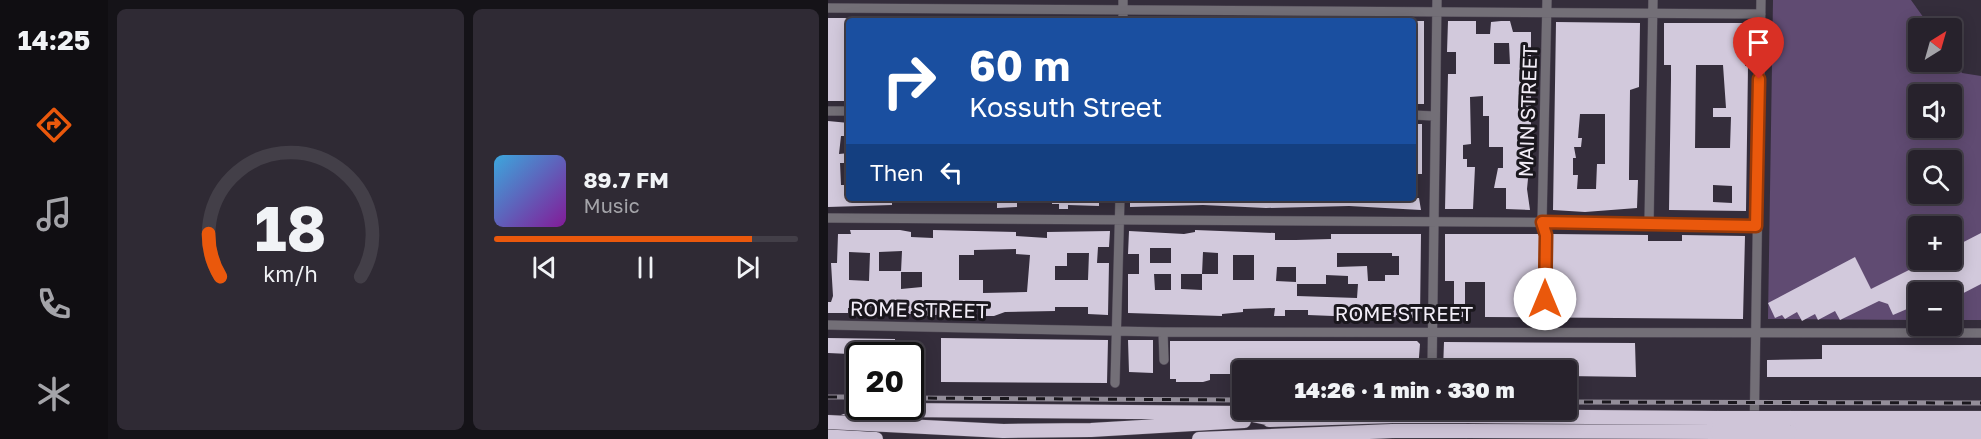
<!DOCTYPE html>
<meta charset="utf-8">
<style>
body{margin:0;font-family:"Golos Text",sans-serif;background:#2f2a34;color:#f1f3f6;height:100vh;display:flex;flex-direction:column;font-size:22px;white-space:nowrap}
*{box-sizing:border-box;margin:0}
p{font-size:20px;color:#a4a4a9}
.icon{flex:none;width:33px;height:33px;fill:none;stroke:currentColor;stroke-width:2;stroke-linecap:round;stroke-linejoin:round}
.map{position:relative;flex:1;overflow:hidden}
.side{display:flex;flex-direction:column;gap:9px;padding:9px;background:#151318;width:720px}
.side>*{flex:none}
.top-card{position:absolute;left:18px;top:18px;width:570px;height:183px;border-radius:6px;box-shadow:0 3px 15px #0003,0 0 0 2px #433f48;background:#1a4fa0;color:#fff;overflow:hidden}
.needle{width:39px;rotate:37deg}
.tools{position:absolute;left:1080px;top:18px;display:grid;gap:12px}
.tools a{display:grid;place-items:center;width:54px;height:54px;border-radius:6px;background:#27222c;box-shadow:0 3px 15px #0003,0 0 0 2px #433f48;font-size:30px}
.speed{position:absolute;left:18px;top:342px;display:flex;gap:12px;font-size:30px;font-weight:700;text-align:center}
.speed>*{display:grid;place-content:center;width:78px;height:78px;border-radius:50%;background:#27222c;box-shadow:0 3px 15px #0003,0 0 0 2px #433f48;line-height:1}
.speed .limit{border:3px solid #111;border-radius:9px;background:#fff;color:#111}
.pin{position:absolute;display:grid;place-items:center;width:51px;height:51px;color:#fff;margin:-62px -26px;border-radius:50% 50% 50% 0;rotate:-45deg;box-shadow:0 0 6px #0007}
.pin .icon{rotate:45deg}
.me{position:absolute;width:66px;margin:-33px;rotate:0deg;stroke-linejoin:round;filter:drop-shadow(0 0 4px #0008)}
.turn{display:flex;align-items:center;gap:21px;height:126px;padding:0 24px;font-size:27px}
.turn .icon{width:78px;height:78px;stroke-width:2.5}
.turn b{display:block;font-size:42px;line-height:51px}
.then{display:flex;align-items:center;height:57px;padding:0 24px;background:#0003;gap:12px;font-size:22px}
.side .widget{flex:1;display:flex;flex-direction:column;justify-content:center;gap:9px;min-width:0;padding:0 21px;border-radius:9px;background:#2f2a34}
.side .dial{align-items:center;gap:0}
.dial svg{height:156px;overflow:visible;fill:none;stroke:#433f48;stroke-width:7;stroke-linecap:round;text-anchor:middle}
.dial text{fill:#f1f3f6;stroke:none}
.song{display:flex;align-items:center;gap:18px}
.cover{width:72px;height:72px;border-radius:9px;background:linear-gradient(135deg,hsl(200 70% 55%),hsl(290 70% 35%))}
.played{height:6px;border-radius:3px;background:linear-gradient(90deg,#ea580c 85%,#433f48 85%)}
.keys{display:flex;justify-content:space-around;direction:ltr}
.side .tiles{flex:1;display:grid;gap:9px;grid-template-columns:repeat(2,1fr)}
.trip{position:absolute;left:404px;top:360px;width:345px;height:60px;border-radius:6px;background:#27222c;box-shadow:0 3px 15px #0003,0 0 0 2px #433f48;font-weight:800;line-height:60px;text-align:center}
main{display:flex;flex:1;min-height:0}
.menu{display:flex;flex-direction:column;width:108px;justify-content:space-around;align-items:center;background:#100e12;color:#a4a4a9}
.menu .icon{width:42px;height:42px}
.menu .active{color:#ea580c}
.menu b{font-size:27px;color:#f1f3f6}
.map>svg:first-child{display:block}
.green{fill:#604b72;fill-rule:evenodd}
.building{fill:#d2c9dc;fill-rule:evenodd}
.lines{fill:none;stroke-linecap:round;stroke-linejoin:round}
.minor-casing{stroke:#4f4855;stroke-width:10}
.highway-casing{stroke:#4f4855;stroke-width:15}
.minor{stroke:#736f77;stroke-width:9}
.highway{stroke:#cfc5d8;stroke-width:14}
.rail-casing{stroke:#948e9a;stroke-width:5}
.rail{stroke:#1a171d;stroke-width:3;stroke-dasharray:9;stroke-linecap:butt}
.highway-bridge-casing{stroke:#4f4855;stroke-width:15;stroke-linecap:butt}
.highway-bridge{stroke:#cfc5d8;stroke-width:14}
.route-casing{stroke:#983908;stroke-width:15}
.route{stroke:#ea580c;stroke-width:10}
.labels{text-anchor:middle;dominant-baseline:central;stroke-width:6;stroke-linejoin:round;paint-order:stroke}
.street-label{font-size:20px;fill:#f3eef8;stroke:#1a171d}
</style>
<main>
<nav class="menu">
<b>14:25</b>
<svg class="icon active" aria-label="directions" viewBox="0 0 24 24"><path d="M12 3l9 9-9 9-9-9zM9 14v-3h6M13 9l2 2-2 2"/></svg>
<svg class="icon" aria-label="music" viewBox="0 0 24 24"><path d="M9 18V5l10-2v13"/><circle cx="6" cy="18" r="3"/><circle cx="16" cy="16" r="3"/></svg>
<svg class="icon" aria-label="phone" viewBox="0 0 24 24"><path d="M5 4h4l2 5-3 2q2 4 5 5l2-3 5 2v4C11 20 4 13 5 4z"/></svg>
<svg class="icon" aria-label="climate" viewBox="0 0 24 24"><path d="M12 3v18M4 7l16 10M4 17L20 7"/></svg>
</nav>
<section class="side">
<div class="tiles">
<div class="widget dial"><svg viewBox="0 0 100 80">
<path d="M14 69A42 42 0 1 1 86 69"/>
<path d="M14 69A42 42 0 0 1 8 47" stroke="#ea580c"/>
<text x="50" y="56" font-size="32" font-weight="700">18</text>
<text x="50" y="72" font-size="11">km/h</text>
</svg></div>
<div class="widget">
<div class="song"><i class="cover"></i><div><b>89.7 FM</b><p>Music</p></div></div>
<div class="played"></div>
<div class="keys"><svg class="icon" aria-label="previous" viewBox="0 0 24 24"><path d="M18 5L8 12l10 7zM5 5v14"/></svg><svg class="icon" aria-label="pause" viewBox="0 0 24 24"><path d="M8 5v14M16 5v14"/></svg><svg class="icon" aria-label="next" viewBox="0 0 24 24"><path d="M6 5l10 7-10 7zM19 5v14"/></svg></div>
</div>
</div>
</section>
<div class="map">
<svg width="1153" height="439" viewBox="0 0 1153 439">
<rect width="100%" height="100%" fill="#342d3b"/>
<path class="green" d="M945 0H1083L1103 28H1090V62H1124V58L1134 73 1153 76V320H1124V292H1090V320L940 319ZM1090 94H1124V128H1090ZM1090 160H1124V194H1090ZM1090 226H1124V260H1090Z"/>
<path class="building" d="M0 18H21V53L16 86 18 101H0Z
M585 21H596V104H585Z
M620 21H648V34H662L663 22 673 21H682L685 32H703V148L699 189 702 210 678 209V188H666L670 168H675V147H661V116H655V96L642 97 643 144 635 145V159H639V167H647L645 209H617L620 74H628V52H619ZM666 43H681L682 64H666Z
M728 22 812 23 811 87 802 90 801 174V180H810L809 208 757 212 725 210ZM752 114H777V164H769L768 189H749L750 175H745V158H748L746 147H753L754 138H750Z
M836 23H920L921 40H918L917 66H920L918 211 841 210 843 79V65H836ZM868 65H895L898 108H885V117H903L902 148H867ZM885 185 904 186V203L885 202Z
M0 121 21 123V136H13L11 154 21 153V163H12L13 185H18L17 195H21V198H64V205L0 207Z
M585 124H594V174H585Z
M169 198H189V207L169 208Z
M224 198H271V206L240 205V209H231V204H224Z
M302 198H591L593 210 521 206 438 208 375 205 302 207Z
M22 230H72L83 232V237L105 238V230L188 232V236L219 238V232L282 231 281 247H270L269 263H281L280 315 260 314V307H227V311L177 312 166 316H156V308H114V314L101 316 73 313H44V307L20 308V313H0V302H3L5 296 3 263H9L10 234H23ZM188 249V254L202 255 199 292 155 293V280H131V255H146V250ZM74 251 73 272H94V287L73 289V271H51V252ZM21 252 42 253 41 281 21 280ZM239 253H261L260 280H227V266H239Z
M367 230 447 233V240H468L503 239V234H593L592 318 565 317V308H549V313L530 317 480 315V310H457V316H446L447 308 415 309V312L394 314V316L300 313V274H311V254H300L301 231 356 234 367 232ZM322 248H343V263H322ZM375 252 390 253V274H374ZM509 253H564V256H571V275H557V281H540L539 266 509 267ZM405 255H426V280H405ZM449 267H468V282L448 281ZM326 274H343V290H327ZM353 274H374V290L353 289ZM498 275 520 276V284H530L529 298 469 296V284H498Z
M1153 233V284L1124 299V292H1090V316L1084 319 1079 309 1065 315 1060 304 1051 301 1012 320 1007 311 990 320 987 314 974 321 969 312 957 319 954 315 947 318 940 303 1027 257 1043 289 1101 260H1124V248Z
M617 234H711V299L717 306 722 304 725 299V234L820 235V241H854V235L917 236 915 319 657 317V282H637V317H626V281H617Z
M0 338 67 339V353L64 356 0 353Z
M113 338 280 340 279 383 113 382Z
M300 340H325V373L301 372Z
M342 341H589L592 344 590 370H414V374H382V380L375 382H348V379H342Z
M616 342 807 343 808 377 738 376V370H615Z
M994 345H1153V377H939V360L994 359Z"/>
<g class="lines">
<defs>
<path id="minor" d="M0 8 933 14
M295 21V0
M0 111H21
M585 115 606 116
M0 218 821 223 928 226
M821 223 825 0
M718 299V235L714 222 719 0
M0 325 335 332 1153 333
M335 332 336 360
M604 370 609 0
M287 383 292 198
M926 439 933 0"/>
<path id="highway" d="M638 416 889 418
M963 418H1153
M441 420 565 416
M17 421 75 410 415 413 448 420
M175 431 263 430 416 421
M639 431 889 432
M962 432H1153
M0 436 48 439
M371 439 565 431"/>
</defs>
<use href="#minor" class="minor-casing"/>
<use href="#highway" class="highway-casing"/>
<use href="#minor" class="minor"/>
<use href="#highway" class="highway"/>
<defs>
<path id="rail" d="M0 397H32
M82 398 414 400
M738 402 1153 403"/>
</defs>
<use href="#rail" class="rail-casing"/>
<use href="#rail" class="rail"/>
<defs>
<path id="highway-bridge" d="M565 416H638
M889 418H963
M0 422 175 431
M565 431H639
M889 432H962"/>
</defs>
<use href="#highway-bridge" class="highway-bridge-casing"/>
<use href="#highway-bridge" class="highway-bridge"/>
</g>
<g class="lines">
<defs>
<path id="route" d="M717 299 718 235 714 222 928 226 931 79"/>
</defs>
<use href="#route" class="route-casing"/>
<use href="#route" class="route"/>
</g>
<g class="labels">
<g class="street-label">
<text transform="translate(699 111) rotate(-88)">MAIN STREET</text>
<text transform="translate(91 309) rotate(1)">ROME STREET</text>
<text x="576" y="313">ROME STREET</text>
</g>
</g>
</svg>
<div class="tools">
<a><svg class="needle" viewBox="-14 -14 28 28"><path d="M0-13l5 13h-10z" fill="#e53935"/><path d="M0 13l5-13h-10z" fill="#a4a4a9"/></svg></a>
<a><svg class="icon" aria-label="sound" viewBox="0 0 24 24"><path d="M4 9h4l5-4v14l-5-4H4zM17 9q2 3 0 6"/></svg></a>
<a><svg class="icon" aria-label="search" viewBox="0 0 24 24"><circle cx="10" cy="10" r="6"/><path d="M15 15l6 6"/></svg></a>
<a>+</a>
<a>−</a>
</div>
<div class="speed"><div class="limit">20</div></div>
<div class="pin" style="left:931px;top:79px;background:#d93025"><svg class="icon" aria-label="arrive" viewBox="0 0 24 24"><path d="M6 21V4h12l-3 4 3 4H6"/></svg></div>
<svg class="me" style="left:717px;top:299px" viewBox="-20 -20 40 40"><circle r="19" fill="#fff"/><path d="M0-13L10 11 0 6-10 11z" fill="#ea580c"/></svg>
<div class="trip">14:26 · 1 min · 330 m</div>
<div class="top-card">
<div class="turn"><svg class="icon" aria-label="right" viewBox="0 0 24 24"><path d="M7 20v-9h11M14 6l5 5-5 5"/></svg><div><b>60 m</b>Kossuth Street</div></div>
<div class="then">Then<svg class="icon" aria-label="left" viewBox="0 0 24 24"><path d="M17 20v-9H6M10 6l-5 5 5 5"/></svg></div>
</div>
</div>
</main>
